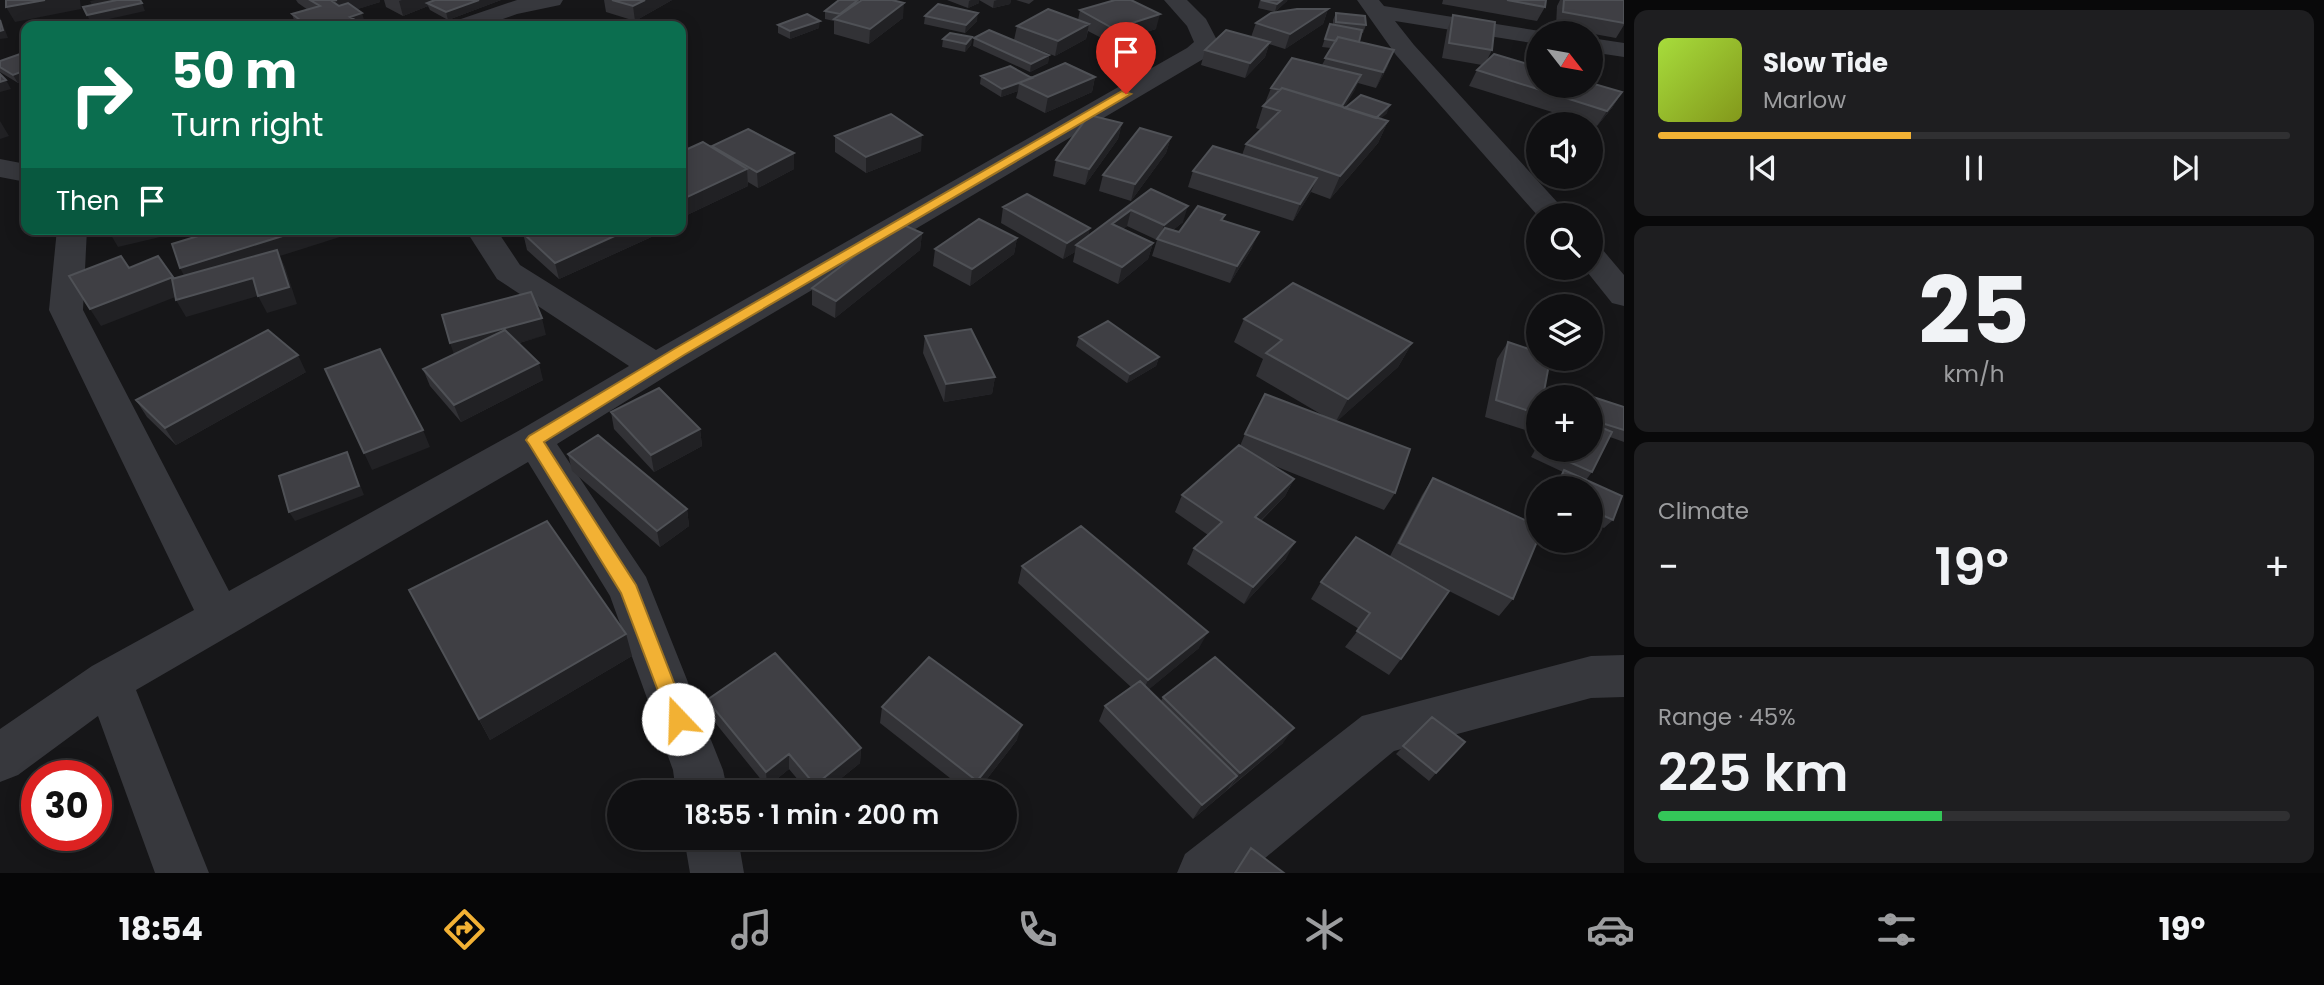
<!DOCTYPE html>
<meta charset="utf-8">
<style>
body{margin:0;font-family:Poppins,sans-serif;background:#1e1e20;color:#f1f3f6;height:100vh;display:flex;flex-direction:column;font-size:26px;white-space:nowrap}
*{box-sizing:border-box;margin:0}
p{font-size:23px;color:#9c9d9f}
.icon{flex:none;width:38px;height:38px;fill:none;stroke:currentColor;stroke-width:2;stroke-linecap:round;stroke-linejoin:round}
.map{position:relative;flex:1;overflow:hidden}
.details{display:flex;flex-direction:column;gap:10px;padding:10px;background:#09090a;width:700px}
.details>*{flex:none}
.hud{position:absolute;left:21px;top:21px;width:665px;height:214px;border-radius:14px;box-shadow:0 4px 18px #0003,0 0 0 2px #303032;background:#0b6e4f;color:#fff;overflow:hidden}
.needle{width:46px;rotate:121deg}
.controls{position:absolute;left:1526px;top:21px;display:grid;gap:14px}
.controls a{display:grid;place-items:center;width:77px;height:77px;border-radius:50%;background:#101012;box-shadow:0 4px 18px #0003,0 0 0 2px #303032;font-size:35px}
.speed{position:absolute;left:21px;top:760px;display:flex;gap:14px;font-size:35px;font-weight:700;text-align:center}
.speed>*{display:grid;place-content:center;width:91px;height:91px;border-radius:50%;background:#101012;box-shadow:0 4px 18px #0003,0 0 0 2px #303032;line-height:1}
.speed .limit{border:10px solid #d22;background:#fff;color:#111}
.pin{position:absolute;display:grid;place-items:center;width:60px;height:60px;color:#fff;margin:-72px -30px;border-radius:50% 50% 50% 0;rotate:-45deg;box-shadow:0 0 7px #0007}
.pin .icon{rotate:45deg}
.me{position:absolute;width:77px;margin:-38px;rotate:339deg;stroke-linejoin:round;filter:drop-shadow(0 0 5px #0008)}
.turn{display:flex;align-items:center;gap:24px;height:147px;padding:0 35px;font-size:32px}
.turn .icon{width:91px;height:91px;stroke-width:2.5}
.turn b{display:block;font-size:49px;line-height:60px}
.then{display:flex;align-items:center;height:66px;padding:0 35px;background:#0003;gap:14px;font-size:26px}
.big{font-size:52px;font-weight:600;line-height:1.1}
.details .widget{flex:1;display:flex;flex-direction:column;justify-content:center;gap:10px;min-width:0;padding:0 24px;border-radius:14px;background:#1e1e20}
.details .dial{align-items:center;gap:0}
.dial b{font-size:91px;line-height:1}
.song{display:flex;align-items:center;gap:21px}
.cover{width:84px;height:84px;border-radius:10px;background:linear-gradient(135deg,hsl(80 70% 55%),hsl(70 70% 35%))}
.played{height:7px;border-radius:4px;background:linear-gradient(90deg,#f2b134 40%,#303032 40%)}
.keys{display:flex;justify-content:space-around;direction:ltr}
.heat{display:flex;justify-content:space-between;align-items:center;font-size:38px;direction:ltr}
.charge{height:10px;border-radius:5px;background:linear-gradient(90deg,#34c759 45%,#303032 0)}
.trip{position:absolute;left:607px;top:780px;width:410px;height:70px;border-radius:35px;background:#101012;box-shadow:0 4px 18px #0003,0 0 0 2px #303032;font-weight:600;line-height:70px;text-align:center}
.tab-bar{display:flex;height:112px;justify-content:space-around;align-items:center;background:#060607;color:#9c9d9f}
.tab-bar .icon{width:49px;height:49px}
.tab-bar .current{color:#f2b134}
.tab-bar b{font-size:32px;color:#f1f3f6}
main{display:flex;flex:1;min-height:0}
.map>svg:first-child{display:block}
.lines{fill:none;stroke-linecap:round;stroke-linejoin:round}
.street{fill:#37383d;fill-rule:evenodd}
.wall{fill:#323236}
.shaded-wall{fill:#212124}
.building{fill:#3f3f44;stroke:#4f5156;stroke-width:2}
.route{fill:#f2b134;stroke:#9d7322;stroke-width:2}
</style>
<main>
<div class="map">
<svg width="1624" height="873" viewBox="0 0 1624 873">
<rect width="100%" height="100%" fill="#161618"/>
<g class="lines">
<path class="street" d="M517 0H563L560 5 517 14 483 26H451L455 21Z
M1164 0H1187L1206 19 1219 44 1205 58 668 375 557 444 646 577 723 770 728 793H676L673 770 610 596 528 462 136 690 209 873H155L98 716 18 775 0 782V729L92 666 194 610 49 310 57 229H87L83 310 229 591 520 430 629 366 497 279 465 229H496L520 265 656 350 1187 48 1194 42 1187 26Z
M1357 0H1379L1384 6 1546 32 1538 33V44L1395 21 1414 45 1569 215 1538 216 1396 55Z
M1591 38 1624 43V57L1591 52Z
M0 159 26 164V182L0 177Z
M1591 246 1602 249 1624 275V306L1612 303 1584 268H1591Z
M1624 655V697L1591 698 1394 751 1247 873H1177L1185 854 1362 716 1591 656Z
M684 838H738L744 873H690Z"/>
</g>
<path class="wall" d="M296 0H380V2L357 9 366 26H296L292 14 308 10 298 3Z
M384 0H501L448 20 430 10 428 6 403 16 386 7Z
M604 0H672L635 21 606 12Z
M947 0H1011L1010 4 993 8 979 0V3L968 8Z
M1016 0H1034L1029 4Z
M1260 0 1287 1 1275 12 1258 8Z
M1443 0H1546L1545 7 1537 21 1442 4Z
M1560 0H1624V25L1616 38 1556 27 1557 6Z
M861 1 903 18 869 44 834 34V21L825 19V11Z
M1328 9 1323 24 1285 49 1269 44 1265 57 1245 78 1201 65 1205 50 1251 37 1256 23Z
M1080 10 1156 29 1111 43 1088 31 1086 39 1055 56 1019 42 1049 55 1048 63 1030 72 973 46 974 38 1014 40 1017 26 1078 20Z
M1336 13 1366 25 1363 33H1361L1359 42 1388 66 1376 88 1358 83 1344 108 1387 113 1380 119 1388 121 1378 143 1330 199 1311 192 1293 221 1188 187 1193 171 1242 155 1246 144 1261 130 1256 128 1263 106 1266 104 1265 103 1271 88 1322 65 1331 48 1322 47 1330 24 1333 25V20Z
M1453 15 1492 50 1486 62 1622 92 1612 108 1597 126 1469 86 1477 70 1482 65 1442 58 1447 30Z
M925 16 977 21 965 33 924 24Z
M778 25 819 28 790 39 778 33Z
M972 37 971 45 965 52 942 47 943 39Z
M26 52V80L18 83 0 72V61Z
M981 76 1031 78 1095 77 1092 92 1045 113 1016 98 1018 91 1001 97 980 84Z
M1122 123 1118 139 1085 185 1053 176 1056 160Z
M835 136 921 151 866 173 835 152Z
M1171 137 1166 153 1131 201 1099 191 1103 175Z
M712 146 794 169 758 188 748 182V186L685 216 681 213V152L712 148Z
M1151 189 1183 222 1173 230 1179 232 1225 215 1223 220 1252 248 1230 283 1152 256 1157 240 1127 226 1123 229 1153 243 1148 259 1118 284 1073 262 1075 252 1063 259 1001 223 1003 207 1089 236Z
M669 229 559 279 527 250 523 233Z
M922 233 920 250 835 318 812 305V288Z
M1017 238 1014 254 970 286 933 266 935 249Z
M1244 319 1412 343 1398 367 1337 421 1395 493 1384 510 1270 464 1294 479 1285 496 1261 521 1286 559 1244 604 1187 564 1194 548 1208 535 1175 512 1182 495 1240 446 1245 434 1324 416 1256 376 1263 359 1234 342Z
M546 335 519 343 543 380 461 422 430 386 423 369Z
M925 336 995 377 992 394 944 402 923 353Z
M1079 337 1159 357 1156 366 1127 383 1076 346Z
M1508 342 1538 397V417L1528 431 1485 417 1497 359Z
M306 372 176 445 147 417 136 400Z
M1593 397 1624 407V442L1610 437 1592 472 1586 480 1613 520 1604 528 1591 522V488H1553L1557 479 1563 472 1531 457 1538 445V450H1591V401Z
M611 412 700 429 702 446 654 472 614 429Z
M568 454 687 509 689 526 660 547 572 471Z
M1433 478 1513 599 1499 616 1449 591 1401 659 1389 675 1345 647 1359 629 1311 599 1321 582 1390 556 1422 495Z
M1022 566 1199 648 1149 689 1161 701 1163 697 1283 743 1193 819 1099 721 1105 706 1131 687 1018 583Z
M409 590 626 634 632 656 490 740Z
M707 700 861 748 860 763 823 793H809L789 769 767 787 709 715Z
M882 707 1017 740 976 793H969L880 723Z
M1432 717 1436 773 1429 781 1396 754Z
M1251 848 1284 873H1233Z"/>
<path class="shaded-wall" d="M45 0H80L81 9 15 22 6 7Z
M95 0H126L94 9 90 1Z
M337 0H380V2L337 16 332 1Z
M402 0H446L427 3 428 6 403 16 399 1Z
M479 0H501L448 20 446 12Z
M645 0H672L635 21 633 6Z
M971 0H979V3L968 8 969 1Z
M997 0H1011L1010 4 993 8 994 1Z
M1282 0H1288L1275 12 1277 4Z
M142 3 145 11 91 23 87 15Z
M904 3 903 18 869 44 870 29Z
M1328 9 1323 24 1285 49 1290 34Z
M362 13 366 26H341L350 17Z
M978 13 977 21 965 33 966 25Z
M1160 14 1156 29 1111 43 1114 29Z
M0 17 8 38 0 39Z
M820 21 819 28 790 39V31Z
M1089 24 1086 39 1055 56 1058 41Z
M972 37 971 45 965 52 966 44Z
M1270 42 1265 57 1245 78 1250 63Z
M1394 50 1388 66 1376 88 1383 72Z
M1049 55 1048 63 1030 72 1031 64Z
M26 70V80L18 83 13 75Z
M1361 75 1355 90 1336 122 1342 106Z
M1095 77 1092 92 1045 113 1048 97Z
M1032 78 1019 83 1018 91 1001 97 1002 89Z
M6 80 11 89 0 92V82Z
M1622 92 1612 108 1597 126 1607 111Z
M1390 105 1387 113 1368 130 1371 122Z
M0 121 9 136 0 139Z
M1388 121 1378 143 1330 199 1340 176Z
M1122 123 1118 139 1085 185 1089 169Z
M922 135 921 151 866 173V157Z
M1171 137 1166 153 1131 201 1135 184Z
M794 153V169L758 188 757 172Z
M747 169 748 186 685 216 683 199Z
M1317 178 1310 194 1293 221 1300 204Z
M1188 206 1183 222 1159 241 1164 225Z
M1131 210 1127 226 1108 241 1112 224Z
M1090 228 1087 245H1076L1075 252 1063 259 1067 243Z
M111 229H177V233L118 247 108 230Z
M193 229H232L197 238Z
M305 229H365L280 256 285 267 297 304 267 313 258 296 279 256 189 285 180 268Z
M630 229H669L559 279 555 263Z
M1259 232 1252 248 1230 283 1237 266Z
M922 233 920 250 835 318 836 301Z
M1017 238 1014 254 970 286 972 269Z
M1153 243 1148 259 1118 284 1122 267Z
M173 277 183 294 101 326 90 309Z
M253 278 261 295 186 317 176 300Z
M542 318 546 335 456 360 450 343Z
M1412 343 1398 367 1335 423 1348 399Z
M298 355 306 372 176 445 165 428Z
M1159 357 1156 366 1127 383 1130 374Z
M539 363 543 380 461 422 454 405Z
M995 377 992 394 944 402 946 384Z
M700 429 702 446 654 472 651 455Z
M423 430 430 447 372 470 364 453Z
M347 452 364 495 295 521 289 512Z
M1294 479 1285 496 1247 534 1255 517Z
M687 509 689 526 660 547 657 531Z
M1295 542 1286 559 1244 604 1253 587Z
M1208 632 1199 648 1141 696 1148 680Z
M626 634 632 656 490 740 479 719Z
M1022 725 1017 740 976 793H974L977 781Z
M1294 728 1283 743 1230 787 1240 773Z
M861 748 860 763 823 793H815V785Z
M789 754V769L767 787 766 772Z
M1237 776 1227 790 1193 819 1202 805Z"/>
<path class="building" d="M6 0H45L6 7Z
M117 0H140L142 3 87 15 83 7Z
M310 0H337L332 1 339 6 348 3 362 13 350 17 357 21 341 26H308L292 14 320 6Z
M435 0H479L446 12 427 3Z
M612 0H645L633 6Z
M839 0H858L840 14 825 11Z
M862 0H892L904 3 870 29 834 19Z
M1115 0H1131L1160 14 1114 29 1080 10Z
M1261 0H1282L1277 4Z
M1507 0H1546L1545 7Z
M1564 0H1624V23L1563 12Z
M938 4 978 13 966 25 925 16Z
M1048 9 1089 24 1058 41 1017 26Z
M1297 9H1328L1290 34 1256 23 1271 13Z
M1336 13 1365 16 1366 25 1336 22Z
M807 14 820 21 790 31 778 25Z
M1453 15 1495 22 1492 50 1449 43Z
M0 20 3 30 0 31Z
M1330 24 1362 30 1359 42 1338 37 1336 41 1325 39Z
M989 30 1049 55 1031 64 974 38Z
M1226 30 1270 42 1250 63 1205 50Z
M950 33 972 37 966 44 943 39Z
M1338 37 1394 50 1383 72 1325 58Z
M26 52V70L13 75 0 67V61Z
M1494 54 1538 67V86H1591V83L1622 92 1607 111 1477 70Z
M1292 58 1361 75 1342 106 1282 88 1280 90 1271 88Z
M1065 63 1095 77 1048 97 1019 83Z
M1010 66 1032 78 1002 89 981 76Z
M0 74 6 80 0 82Z
M1282 88 1388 121 1340 176 1246 144 1280 111 1263 106Z
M1361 95 1390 105 1376 118 1345 108Z
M891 114 922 135 866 157 835 136Z
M1089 115 1122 123 1089 169 1056 160Z
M1140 128 1171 137 1135 184 1103 175Z
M748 129 794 153 757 172 712 146Z
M703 142 747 169 683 199 681 198V152Z
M1213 146 1317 178 1300 204 1193 171Z
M1151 189 1188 206 1164 225 1131 210 1112 224 1153 243 1122 267 1076 245Z
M1027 194 1090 228 1067 243 1003 207Z
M1198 206 1225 215 1221 220 1259 232 1237 266 1157 239 1165 228 1179 232Z
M979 219 1017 238 972 269 935 249Z
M899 223 922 233 836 301 812 288Z
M221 229H305L180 268 172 244Z
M533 229H630L555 263 523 233Z
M277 250 289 287 258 296 253 278 176 300 172 279Z
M121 256 129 268 158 256 173 277 90 309 69 276Z
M1293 283 1412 343 1348 399 1266 353 1282 340 1244 319Z
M531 292 542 318 450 343 442 315Z
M1108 321 1159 357 1130 374 1079 337Z
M971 329 995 377 946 384 925 336Z
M268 330 298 355 165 428 136 400Z
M505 330 539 363 454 405 423 369Z
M1508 342 1538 352V359H1550L1543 397H1538V414L1496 400Z
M380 349 423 430 364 453 325 369Z
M659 388 700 429 651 455 611 412Z
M1265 394 1410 449 1395 493 1245 434Z
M1593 397 1624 407V430L1592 420Z
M1591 423 1612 432 1592 472 1542 450H1591Z
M598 435 687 509 657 531 568 454Z
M1239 445 1294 479 1255 517 1295 542 1253 587 1194 548 1222 522 1182 495Z
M347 452 359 486 289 512 279 476Z
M1564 470 1622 496 1613 520 1591 510V488H1556Z
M1433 478 1538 526V539L1513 599 1399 543Z
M547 521 626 634 479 719 409 590Z
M1081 526 1208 632 1148 680 1022 566Z
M1356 537 1449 591 1401 659 1357 631 1370 613 1321 582Z
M775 653 861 748 815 785 789 754 766 772 707 700Z
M929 657 1022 725 977 781 882 707Z
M1215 657 1294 728 1240 773 1163 697Z
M1140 681 1237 776 1202 805 1105 706Z
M1432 717 1465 742 1436 773 1403 746Z
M1251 848 1284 873H1235Z"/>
<path class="route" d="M1122 91 1131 94 684 355 544 442 636 585 688 719 685 725 678 728 671 725 621 593 529 444 526 440 529 436 674 349Z"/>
</svg>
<div class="controls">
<a><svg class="needle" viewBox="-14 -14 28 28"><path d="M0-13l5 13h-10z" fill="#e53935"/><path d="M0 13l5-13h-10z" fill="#9c9d9f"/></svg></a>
<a><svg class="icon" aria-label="sound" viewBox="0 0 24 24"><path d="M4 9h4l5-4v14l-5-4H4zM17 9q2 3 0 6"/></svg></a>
<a><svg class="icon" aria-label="search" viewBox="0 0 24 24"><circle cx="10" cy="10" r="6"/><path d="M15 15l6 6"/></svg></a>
<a><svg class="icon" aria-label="layers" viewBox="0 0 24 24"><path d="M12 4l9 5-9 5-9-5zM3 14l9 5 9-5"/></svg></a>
<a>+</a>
<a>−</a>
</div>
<div class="speed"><div class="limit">30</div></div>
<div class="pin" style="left:1126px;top:94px;background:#d93025"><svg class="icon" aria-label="arrive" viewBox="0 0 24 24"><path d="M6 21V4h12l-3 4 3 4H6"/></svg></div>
<svg class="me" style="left:678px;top:719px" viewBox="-20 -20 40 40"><circle r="19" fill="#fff"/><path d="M0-13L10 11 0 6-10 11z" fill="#f2b134"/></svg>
<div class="trip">18:55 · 1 min · 200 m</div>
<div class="hud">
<div class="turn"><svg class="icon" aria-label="right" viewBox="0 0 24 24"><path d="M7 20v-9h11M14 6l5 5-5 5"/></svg><div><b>50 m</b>Turn right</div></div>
<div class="then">Then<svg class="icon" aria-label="arrive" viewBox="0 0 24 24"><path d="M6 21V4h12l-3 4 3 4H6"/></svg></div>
</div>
</div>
<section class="details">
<div class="widget">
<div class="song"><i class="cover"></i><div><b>Slow Tide</b><p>Marlow</p></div></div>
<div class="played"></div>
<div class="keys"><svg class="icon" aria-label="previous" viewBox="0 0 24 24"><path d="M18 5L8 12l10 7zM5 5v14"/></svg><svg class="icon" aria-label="pause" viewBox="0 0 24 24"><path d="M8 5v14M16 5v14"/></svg><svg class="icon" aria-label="next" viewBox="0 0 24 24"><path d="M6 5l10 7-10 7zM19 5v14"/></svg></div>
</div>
<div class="widget dial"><b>25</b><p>km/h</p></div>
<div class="widget"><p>Climate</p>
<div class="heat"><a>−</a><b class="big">19°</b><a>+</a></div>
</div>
<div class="widget"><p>Range · 45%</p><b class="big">225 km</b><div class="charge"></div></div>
</section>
</main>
<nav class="tab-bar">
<b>18:54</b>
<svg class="icon current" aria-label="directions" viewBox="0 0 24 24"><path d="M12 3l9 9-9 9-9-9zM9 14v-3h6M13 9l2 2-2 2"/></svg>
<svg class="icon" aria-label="music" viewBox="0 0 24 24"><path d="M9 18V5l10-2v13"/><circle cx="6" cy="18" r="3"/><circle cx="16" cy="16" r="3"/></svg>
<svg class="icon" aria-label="phone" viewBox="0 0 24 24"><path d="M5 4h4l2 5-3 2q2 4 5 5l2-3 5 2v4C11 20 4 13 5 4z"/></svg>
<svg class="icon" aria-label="climate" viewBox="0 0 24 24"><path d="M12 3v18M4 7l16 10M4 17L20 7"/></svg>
<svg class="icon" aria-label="car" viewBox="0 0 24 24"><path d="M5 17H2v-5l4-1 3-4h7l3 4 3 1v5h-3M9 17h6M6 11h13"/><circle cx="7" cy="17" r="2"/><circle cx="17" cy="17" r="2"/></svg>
<svg class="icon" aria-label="filters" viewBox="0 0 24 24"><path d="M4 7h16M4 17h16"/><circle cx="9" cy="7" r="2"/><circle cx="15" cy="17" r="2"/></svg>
<b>19°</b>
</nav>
